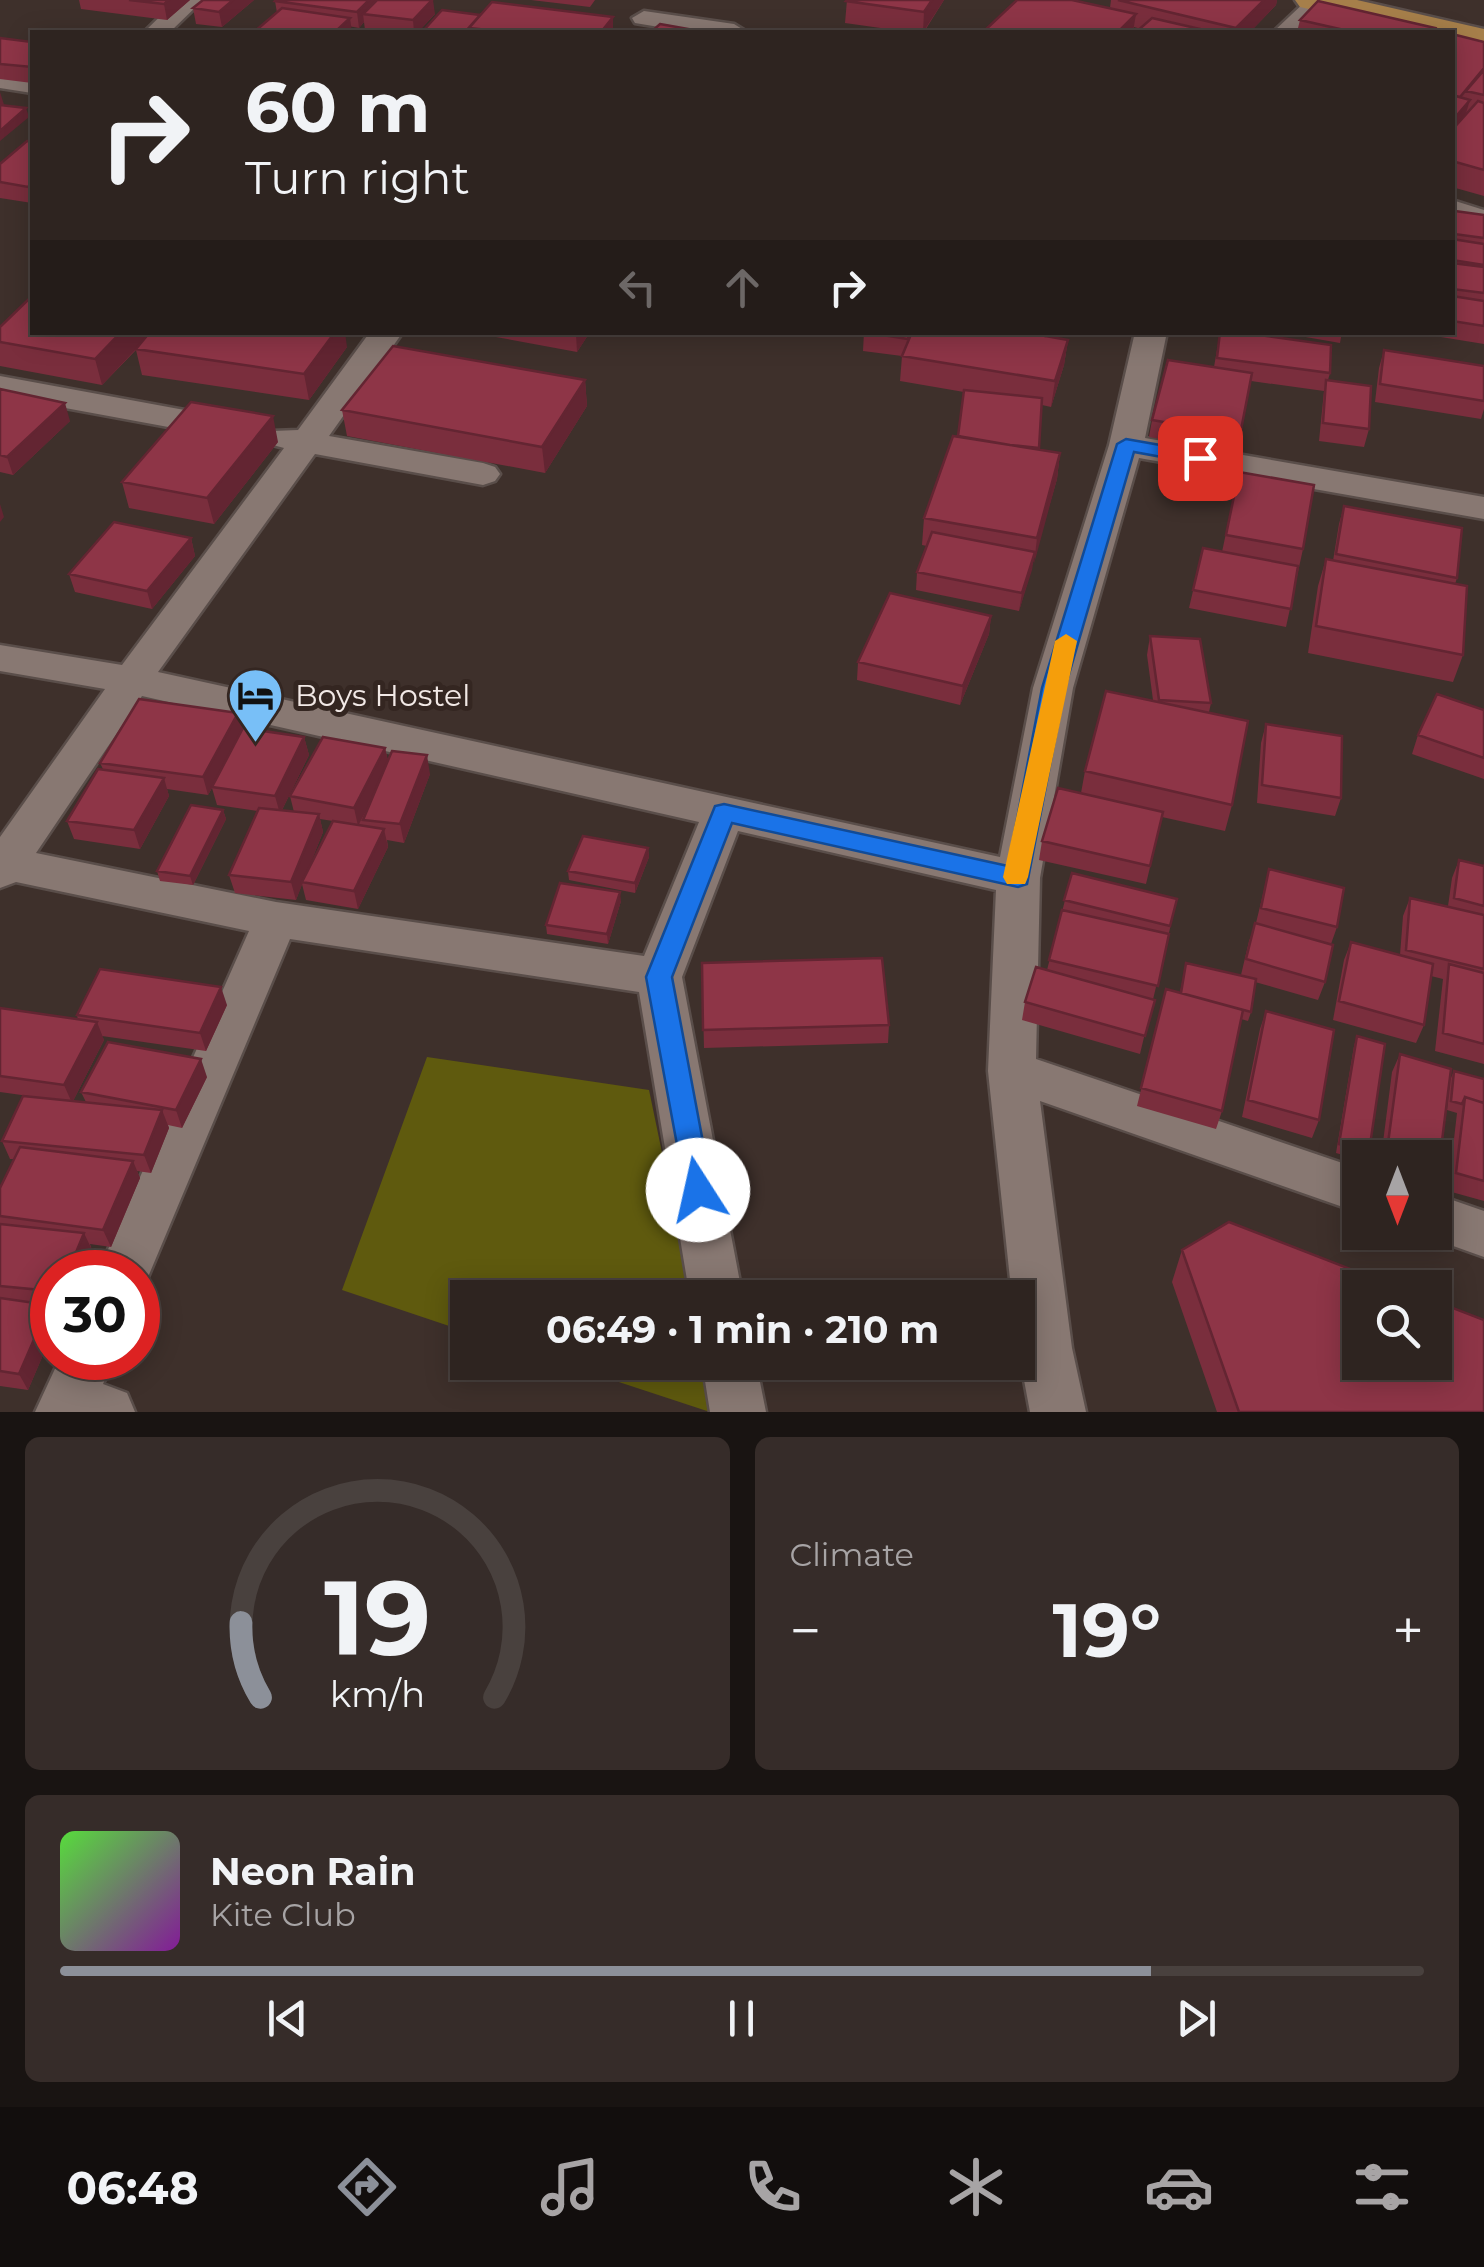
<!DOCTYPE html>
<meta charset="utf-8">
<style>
body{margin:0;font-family:Montserrat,sans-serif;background:#362c29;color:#f1f3f6;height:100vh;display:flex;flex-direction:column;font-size:38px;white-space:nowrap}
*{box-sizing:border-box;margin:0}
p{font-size:32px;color:#a7a4a5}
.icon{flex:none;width:55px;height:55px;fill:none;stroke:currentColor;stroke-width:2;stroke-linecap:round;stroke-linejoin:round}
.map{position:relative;height:1412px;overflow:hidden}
.sheet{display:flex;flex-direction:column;gap:25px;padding:25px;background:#191412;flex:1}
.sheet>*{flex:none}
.banner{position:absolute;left:30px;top:30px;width:1425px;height:305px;border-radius:0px;box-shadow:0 5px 25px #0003,0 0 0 2px #49413e;background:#2e2420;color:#f1f3f6;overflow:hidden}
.needle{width:65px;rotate:180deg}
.buttons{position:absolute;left:1342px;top:1140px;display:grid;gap:20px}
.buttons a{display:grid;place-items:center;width:110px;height:110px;border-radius:0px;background:#2e2420;box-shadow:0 5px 25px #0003,0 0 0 2px #49413e;font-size:50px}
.speed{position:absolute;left:30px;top:1250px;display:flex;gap:20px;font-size:50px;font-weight:700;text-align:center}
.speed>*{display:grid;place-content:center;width:130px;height:130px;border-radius:50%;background:#2e2420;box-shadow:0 5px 25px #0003,0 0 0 2px #49413e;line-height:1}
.speed .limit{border:15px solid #d22;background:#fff;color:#111}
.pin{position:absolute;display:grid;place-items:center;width:85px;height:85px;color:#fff;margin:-42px;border-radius:20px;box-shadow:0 5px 15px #0006}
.me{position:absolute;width:110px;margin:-55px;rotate:350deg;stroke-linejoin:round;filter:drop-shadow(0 0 8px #0008)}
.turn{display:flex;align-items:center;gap:35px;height:210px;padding:0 50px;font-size:45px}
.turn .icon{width:130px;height:130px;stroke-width:2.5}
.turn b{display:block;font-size:70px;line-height:85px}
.lanes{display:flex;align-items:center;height:95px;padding:0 50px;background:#0003;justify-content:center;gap:50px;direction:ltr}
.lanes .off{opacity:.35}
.big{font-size:75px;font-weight:700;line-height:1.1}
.sheet .widget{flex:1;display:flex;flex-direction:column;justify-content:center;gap:15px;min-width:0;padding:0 35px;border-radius:15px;background:#362c29}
.sheet .dial{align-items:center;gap:0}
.dial svg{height:260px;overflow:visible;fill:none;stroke:#49413e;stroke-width:7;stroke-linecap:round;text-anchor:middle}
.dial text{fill:#f1f3f6;stroke:none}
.song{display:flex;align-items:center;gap:30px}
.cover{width:120px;height:120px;border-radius:15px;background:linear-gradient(135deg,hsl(110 70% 55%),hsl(290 70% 35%))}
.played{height:10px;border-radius:5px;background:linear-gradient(90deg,#8c9099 80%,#49413e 80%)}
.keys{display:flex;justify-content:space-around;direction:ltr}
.heat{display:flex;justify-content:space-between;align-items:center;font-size:55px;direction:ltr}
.sheet .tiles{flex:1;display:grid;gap:25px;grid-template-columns:1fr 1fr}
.widget:last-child{grid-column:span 2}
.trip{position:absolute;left:450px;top:1280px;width:585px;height:100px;border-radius:0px;background:#2e2420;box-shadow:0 5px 25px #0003,0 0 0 2px #49413e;font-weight:700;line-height:100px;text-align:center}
.tab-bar{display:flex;height:160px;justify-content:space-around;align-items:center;background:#120e0d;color:#a7a4a5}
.tab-bar .icon{width:70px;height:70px}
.tab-bar .current{color:#8c9099}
.tab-bar b{font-size:45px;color:#f1f3f6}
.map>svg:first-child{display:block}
.green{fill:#5f5a0e}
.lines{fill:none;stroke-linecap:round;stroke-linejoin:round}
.street-casing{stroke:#5a4e4a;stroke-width:5}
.primary-casing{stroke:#5a4e4a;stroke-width:5}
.street{fill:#887872;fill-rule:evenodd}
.primary{fill:#a67f4a;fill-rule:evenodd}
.wall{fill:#7a2e3d;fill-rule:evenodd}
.shaded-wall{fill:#632532}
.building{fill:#8e3547;stroke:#632532;stroke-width:2.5}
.route{fill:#1a73e8;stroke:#114b97;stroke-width:2.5}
.slow{fill:#f59e0b}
.labels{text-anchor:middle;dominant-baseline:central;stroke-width:10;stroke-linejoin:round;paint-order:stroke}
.poi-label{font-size:30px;fill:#f2e9e6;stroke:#342621;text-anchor:start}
</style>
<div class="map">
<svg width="1484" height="1412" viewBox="0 0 1484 1412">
<rect width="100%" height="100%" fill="#3e302b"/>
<path class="green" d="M427 1057 649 1090 692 1297 468 1298 467 1332 342 1290Z
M561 1363H705L710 1412Z"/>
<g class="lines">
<defs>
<path id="street" d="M177 0H203L170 32H144Z
M1307 0 1331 2 1299 32H1273Z
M644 11 734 24 747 32H689L635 23 632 18Z
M0 72 32 77V93L0 88Z
M1452 200 1484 210V228L1452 219Z
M370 332H403L329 436 483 463 495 467 500 474 495 481 483 485 315 454 158 672 1000 857 1033 688 1109 445 1135 332H1167L1145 438 1484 497V519L1139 458 1073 688 1040 878 1036 1059 1360 1169V1213L1040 1101 1072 1348 1086 1412H1030L1018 1348V1298H1012L988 1071 996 890 738 831 682 977 743 1298H690L639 992 290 939 143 1289 138 1291V1272H98L249 931 16 882 0 888V837L105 689 0 671V645L122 665 284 448 273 445 268 438 273 431 298 430ZM142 696 699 822 644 956 276 902 36 853Z
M0 376 228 418 240 421 245 428 240 435 228 438 0 396Z
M1435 1194 1484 1211V1257L1417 1233 1435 1232Z
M60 1358H114L103 1384 127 1393 135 1412H35Z
M702 1362H756L766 1412H710Z"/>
<path id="primary" d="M1295 0H1357L1484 29V49L1452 42V32H1410L1300 7Z"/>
</defs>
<use href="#street" class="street-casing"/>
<use href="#primary" class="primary-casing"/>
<use href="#street" class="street"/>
<use href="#primary" class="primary"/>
</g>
<path class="wall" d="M79 0H190L167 20 81 9Z
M254 0 222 27 196 24 193 8Z
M531 0H595L590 7Z
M847 0H944L924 32H909L845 23Z
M1111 0H1277L1276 5 1250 32H1136L1141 29 1134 27 1133 32H983L1110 8Z
M275 1 435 14 418 32H387L365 30 364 22 359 28 277 13Z
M442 10 613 32H423Z
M1300 20 1433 32H1297Z
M1452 34 1484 42V196L1452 187Z
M0 38 32 42V83L0 79Z
M32 142V203L0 198V164Z
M1455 211 1484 215V344L1410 332H1452V218Z
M0 327 347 347 309 400 142 375 136 350 102 385 0 366Z
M496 332H590L577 352 496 337Z
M864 332 1053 337 1068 340 1064 365 1051 407 1042 405 1039 450 1060 453 1057 479 1019 611 916 590 917 572 927 546 922 545 924 518 958 436 964 392 900 381 902 356 863 351Z
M1220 332 1330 373 1328 380 1369 429 1364 447 1319 441 1324 391 1251 381 1236 453 1149 437 1152 420 1214 367Z
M1277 332H1342L1340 343Z
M1384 350 1484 366V409L1481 419 1375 402 1379 368Z
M585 380 587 406 545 473 347 436 342 410Z
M0 389 70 421 13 475 0 472Z
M278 442 214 524 129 508 122 482Z
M1239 472 1303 549 1286 627 1189 608 1203 548 1222 552Z
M1344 506 1457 578 1455 584 1463 655 1453 682 1308 653 1318 586 1326 559 1333 561 1339 524Z
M191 538 195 556 152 609 75 592 69 574Z
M991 616 989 634 960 705 857 680 858 662Z
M1150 636 1211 703 1209 712 1232 805 1225 831 1162 817 1146 884 1039 860 1042 841 1081 793 1085 771 1153 700 1147 655Z
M1484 710V779L1412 754 1418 735Z
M238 713 242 729 304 737 309 755 282 810 294 812 290 796 385 748 388 761 430 774 404 843 387 840 388 847 358 909 306 900 302 884 296 900 235 893 229 875 258 811 217 805 212 788 208 795 167 789 169 796 140 849 74 839 67 821 103 769 100 763ZM320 819 333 821 309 867 323 832Z
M1266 724 1341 798 1335 816 1257 803 1261 743Z
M223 810 226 819 193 885 160 881 157 871Z
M648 848 649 857 635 893 569 880 568 871Z
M1459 860 1483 866 1484 864V1064L1435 1051 1443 979 1431 976 1424 1025 1416 1043 1333 1020 1344 960 1351 942 1400 955 1403 916 1410 898 1448 906 1452 878Z
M1269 869 1337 927 1331 944 1325 982 1318 1000 1255 982 1251 1012 1248 1021 1241 1019 1222 1111 1216 1129 1137 1106 1166 989 1180 992 1186 963 1241 975 1249 941 1256 923Z
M1072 873 1177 899 1140 1054 1022 1020 1025 1002 1047 970Z
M621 901 608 944 547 934 546 925Z
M702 963 889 1025 888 1043 704 1048Z
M227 1005 206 1051 102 1036 104 1040 73 1101 86 1102 81 1092 207 1077 182 1128 168 1125 169 1128 151 1173 137 1171 140 1178 111 1247 90 1244 92 1250 83 1272H52V1308L50 1307 52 1312V1334L28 1390 0 1386V1188L14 1159H10L2 1141 43 1098 0 1092V1008L78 1020 77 1015Z
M1266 1011 1319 1120 1312 1138 1242 1117 1260 1029Z
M1357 1036 1369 1152 1367 1158H1360V1160L1336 1153 1354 1046Z
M1400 1054 1451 1069 1438 1173 1435 1179V1158H1381L1392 1072Z
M1454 1071 1484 1079V1201L1448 1191 1457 1113 1447 1110 1450 1080Z
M1182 1250 1484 1412H1217L1172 1282Z"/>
<path class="shaded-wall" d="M169 0H190L167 20 164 4Z
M233 0H254L222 27 219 12Z
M369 0H378L363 14 364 22 359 28 357 12Z
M433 0 435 14 418 32H414L413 20Z
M932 0H944L923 32 924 12Z
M1264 0H1277L1276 5 1250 32H1236V28Z
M1136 14 1133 32H1118Z
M613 17V32H601Z
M350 18 352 32H335Z
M0 92 5 108 0 112Z
M1470 100 1463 123 1452 137V121Z
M26 108 29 117 0 141V131Z
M32 183V202L28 187Z
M121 332H152L102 385 95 359Z
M335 332H345L347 347 309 400 304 374Z
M577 332H590L577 352 576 334Z
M1068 340 1064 365 1051 407 1055 381Z
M585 380 587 406 545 473 542 447Z
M65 403 70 421 13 475 7 457Z
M273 416 278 442 214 524 207 498Z
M1060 453 1057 479 1034 564 1037 538Z
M0 504 4 517 0 522Z
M191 538 195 556 152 609 147 591Z
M1035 552 1032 570 1019 611 1022 593Z
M991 616 989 634 960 705 963 686Z
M238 713 243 732 208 795 203 777Z
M304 737 309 755 280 814 275 796Z
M385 748 389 766 358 826 354 808Z
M427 755 430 774 404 843 400 824Z
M164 778 169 796 140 849 134 830Z
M223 810 226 819 193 885 190 876Z
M319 814 323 832 296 900 291 882Z
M384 829 388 847 358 909 354 891Z
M648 848 649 857 635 893V883Z
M620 892 621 901 608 944 607 934Z
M221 987 227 1005 206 1051 200 1033Z
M97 1022 104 1040 72 1103 64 1085Z
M201 1059 207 1077 182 1128 176 1110Z
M162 1110 169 1128 151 1173 144 1155Z
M133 1161 140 1178 111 1247 103 1230Z
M84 1233 92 1250 83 1272H68Z
M49 1305 52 1312V1334L28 1390 19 1374Z"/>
<path class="building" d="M129 0H169L164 4Z
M203 0H233L219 12 193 8Z
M276 0H369L357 12 275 1Z
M377 0H432L413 20 363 14Z
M847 0H932L924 12 846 1Z
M1017 0H1072L1136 14 1118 32H983Z
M1118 0H1264L1236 28Z
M1318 1 1435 28 1431 32H1353L1300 20Z
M492 2 613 17 601 32H507L469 28Z
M282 8 350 18 335 32H254Z
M442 10 480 15 465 32 423 31Z
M1152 18 1213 32H1136Z
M660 24 705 32H651Z
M1452 34 1484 42V68L1460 97 1452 95Z
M0 38 32 42V67L0 64Z
M1484 70V95L1466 91Z
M1452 95 1470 100 1452 121Z
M1478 101 1484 103V170L1452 161V130Z
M0 105 26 108 0 131Z
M27 141 32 142V183L28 187 0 182V164Z
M1455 211 1484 215V238L1454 234Z
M1452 239 1484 244V265L1452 260Z
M1452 263 1484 267V293L1452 289Z
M32 296V332H121L95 359 0 342V327Z
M1452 296 1484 301V326L1452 321Z
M150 332H335L304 374 136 349Z
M864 332H910L908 339Z
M912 332H1023L1068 340 1055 381 902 356Z
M1027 332H1047L1045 336Z
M1220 332H1237L1331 345 1330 373 1217 358Z
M393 346 585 380 542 447 342 410Z
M1384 350 1484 366V401L1380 384Z
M1168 360 1252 373 1240 435 1152 420Z
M1326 380 1371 386 1369 429 1323 423Z
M0 389 65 403 7 457 0 455Z
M964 390 1042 398 1039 448 1010 445 958 436Z
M191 402 273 416 207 498 122 482Z
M953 436 1060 453 1037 538 924 518Z
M1239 472 1314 485 1303 549 1226 535Z
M1344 506 1462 528 1457 578 1336 554Z
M114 522 191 538 147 591 69 574Z
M932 532 1035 552 1022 593 917 572Z
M1203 548 1298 566 1291 609 1193 590Z
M1326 559 1467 586 1463 655 1316 626Z
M890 593 991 616 963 686 858 662Z
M1150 636 1200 639 1211 703 1159 700Z
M1106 691 1248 721 1232 805 1085 771Z
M1437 694 1484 710V758L1418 735Z
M139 699 238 713 203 777 100 763Z
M1266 724 1342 736 1341 798 1262 785Z
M243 728 304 737 275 796 212 787Z
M323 737 385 748 354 808 290 796Z
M392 751 427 755 400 824 363 820Z
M98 769 164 778 134 830 67 821Z
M1058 788 1163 812 1150 866 1042 841Z
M191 805 223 810 190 876 157 871Z
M259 808 319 814 291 882 229 875Z
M333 821 384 829 354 891 302 882Z
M583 836 648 848 635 883 568 871Z
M1459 860 1484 866V906L1454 898Z
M1269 869 1344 888 1337 927 1261 908Z
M1072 873 1177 899 1170 926 1064 900Z
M560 883 620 892 607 934 546 925Z
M1410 898 1484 915V969L1406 950Z
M1062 910 1169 934 1158 986 1049 960Z
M1255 923 1333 945 1325 982 1246 959Z
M1351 942 1433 964 1424 1025 1339 1001Z
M882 958 889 1025 703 1030 702 963Z
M1186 963 1256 979 1251 1012 1181 993Z
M1449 964 1484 973V1044L1443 1033Z
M1036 967 1155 1000 1145 1036 1025 1002Z
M100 969 221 987 200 1033 77 1015Z
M1166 989 1243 1010 1222 1111 1141 1088Z
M0 1008 97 1022 64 1085 0 1076Z
M1266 1011 1334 1030 1319 1120 1248 1100Z
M1357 1036 1385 1044 1369 1152 1339 1144Z
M108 1042 201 1059 176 1110 81 1092Z
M1400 1054 1451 1069 1438 1173H1435V1158H1386Z
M1454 1071 1484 1079V1103L1465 1097 1462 1104 1451 1101Z
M23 1096 162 1110 144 1155 2 1141Z
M1465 1097 1484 1103V1181L1456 1173Z
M20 1147 133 1161 103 1230 0 1216V1188Z
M1229 1222 1399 1288H1360V1362H1435V1301L1484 1320V1412H1239L1182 1250Z
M0 1224 84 1233 68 1272H52V1291L0 1286Z
M0 1298 49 1305 19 1374 0 1371Z"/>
<path class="route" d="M1126 439 1200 452 1210 458 1200 464 1134 452 1065 688 1027 884 1018 887 732 823 672 977 712 1190 708 1199 698 1203 687 1199 646 977 715 806 724 804 1008 866 1042 688 1117 444Z"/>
<path class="slow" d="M1066 634 1077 641 1028 877 1025 884H1007L1003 877 1055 641Z"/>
<defs>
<symbol id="hotel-pin" viewBox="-11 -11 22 30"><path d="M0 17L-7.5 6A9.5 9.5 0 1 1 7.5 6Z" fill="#78bff7" stroke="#342621"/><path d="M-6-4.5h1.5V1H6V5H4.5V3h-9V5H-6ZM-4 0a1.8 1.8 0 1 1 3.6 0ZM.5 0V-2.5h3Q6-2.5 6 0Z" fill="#111"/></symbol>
</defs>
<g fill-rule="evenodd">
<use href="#hotel-pin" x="224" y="664" width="63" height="86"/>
</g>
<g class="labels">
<g class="poi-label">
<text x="295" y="695">Boys Hostel</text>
</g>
</g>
</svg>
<div class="buttons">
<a><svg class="needle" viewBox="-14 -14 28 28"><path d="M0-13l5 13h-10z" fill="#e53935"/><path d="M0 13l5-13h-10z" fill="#a7a4a5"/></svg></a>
<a><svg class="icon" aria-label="search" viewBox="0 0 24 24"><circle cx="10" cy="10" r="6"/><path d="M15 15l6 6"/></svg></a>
</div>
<div class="speed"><div class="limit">30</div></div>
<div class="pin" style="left:1200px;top:458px;background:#d93025"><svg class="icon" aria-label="arrive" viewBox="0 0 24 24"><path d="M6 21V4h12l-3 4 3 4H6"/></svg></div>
<svg class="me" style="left:698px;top:1190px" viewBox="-20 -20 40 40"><circle r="19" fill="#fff"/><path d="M0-13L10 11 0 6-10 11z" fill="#1a73e8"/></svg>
<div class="trip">06:49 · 1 min · 210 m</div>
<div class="banner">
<div class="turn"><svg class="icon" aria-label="right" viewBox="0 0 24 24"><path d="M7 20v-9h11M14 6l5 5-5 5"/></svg><div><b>60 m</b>Turn right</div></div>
<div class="lanes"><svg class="icon off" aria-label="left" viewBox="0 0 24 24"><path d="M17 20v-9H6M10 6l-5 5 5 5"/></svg><svg class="icon off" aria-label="ahead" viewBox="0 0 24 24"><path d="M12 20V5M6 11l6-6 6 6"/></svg><svg class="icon" aria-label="right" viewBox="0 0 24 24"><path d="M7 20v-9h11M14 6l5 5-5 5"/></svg></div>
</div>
</div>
<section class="sheet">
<div class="tiles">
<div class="widget dial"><svg viewBox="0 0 100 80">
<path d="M14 69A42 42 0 1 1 86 69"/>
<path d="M14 69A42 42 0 0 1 8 46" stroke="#8c9099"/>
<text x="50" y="56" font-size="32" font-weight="700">19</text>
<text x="50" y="72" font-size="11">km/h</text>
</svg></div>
<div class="widget"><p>Climate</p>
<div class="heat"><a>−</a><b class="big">19°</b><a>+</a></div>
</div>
<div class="widget">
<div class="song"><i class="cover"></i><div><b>Neon Rain</b><p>Kite Club</p></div></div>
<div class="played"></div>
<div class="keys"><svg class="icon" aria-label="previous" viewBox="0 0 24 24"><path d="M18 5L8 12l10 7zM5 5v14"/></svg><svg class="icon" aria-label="pause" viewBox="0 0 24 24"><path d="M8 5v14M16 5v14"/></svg><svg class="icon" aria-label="next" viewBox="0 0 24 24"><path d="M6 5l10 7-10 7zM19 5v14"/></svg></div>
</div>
</div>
</section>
<nav class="tab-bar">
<b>06:48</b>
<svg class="icon current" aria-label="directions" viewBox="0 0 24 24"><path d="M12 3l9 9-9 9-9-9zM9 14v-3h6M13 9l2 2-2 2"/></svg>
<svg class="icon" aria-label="music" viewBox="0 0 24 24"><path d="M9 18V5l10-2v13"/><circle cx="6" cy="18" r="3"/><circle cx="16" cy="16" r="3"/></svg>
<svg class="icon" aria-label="phone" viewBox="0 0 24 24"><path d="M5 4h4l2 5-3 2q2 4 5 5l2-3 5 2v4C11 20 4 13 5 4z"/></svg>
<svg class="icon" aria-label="climate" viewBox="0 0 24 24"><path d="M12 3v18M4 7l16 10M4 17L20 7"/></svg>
<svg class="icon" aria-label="car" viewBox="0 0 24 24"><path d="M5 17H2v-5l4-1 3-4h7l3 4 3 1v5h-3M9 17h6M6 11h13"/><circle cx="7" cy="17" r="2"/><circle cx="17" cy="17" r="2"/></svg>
<svg class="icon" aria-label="filters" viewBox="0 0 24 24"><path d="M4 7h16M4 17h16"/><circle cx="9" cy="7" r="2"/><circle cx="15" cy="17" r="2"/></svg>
</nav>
